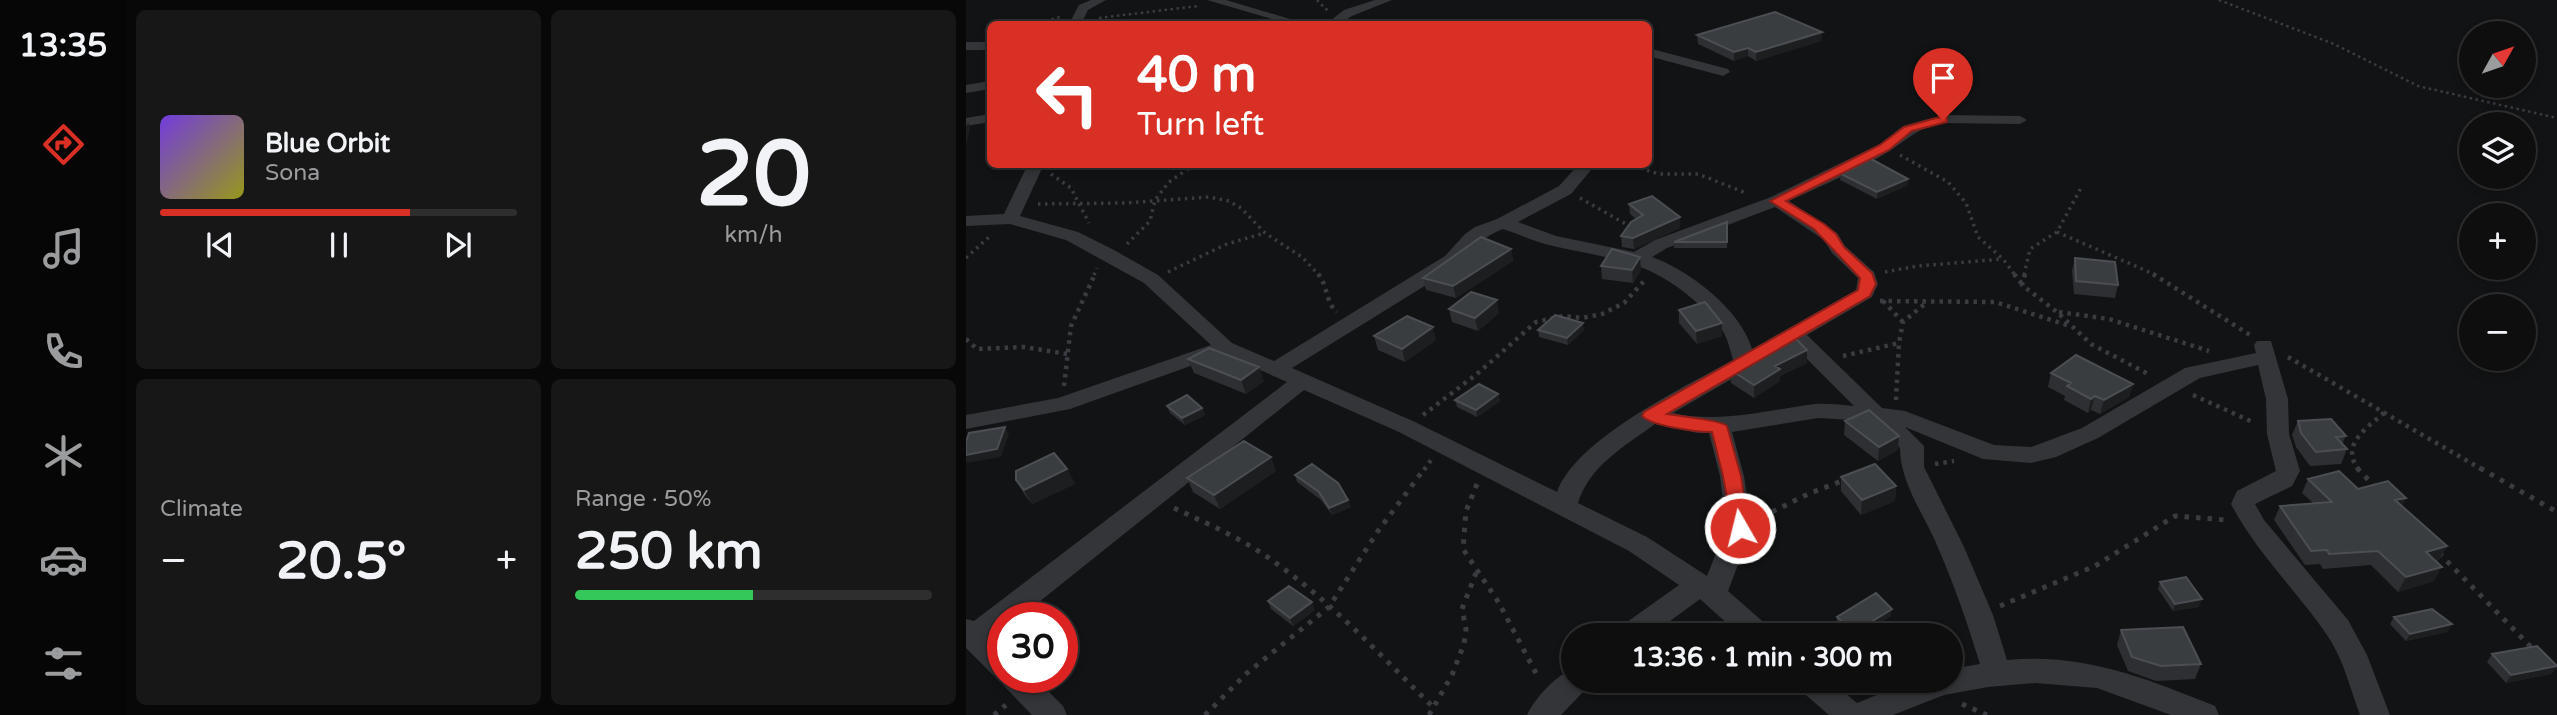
<!DOCTYPE html>
<meta charset="utf-8">
<style>
body{margin:0;font-family:"Varela Round",sans-serif;background:#171718;color:#f1f3f6;height:100vh;display:flex;flex-direction:column;font-size:26px;white-space:nowrap}
*{box-sizing:border-box;margin:0}
p{font-size:23px;color:#9b9c9e}
.icon{flex:none;width:38px;height:38px;fill:none;stroke:currentColor;stroke-width:2;stroke-linecap:round;stroke-linejoin:round}
.map{position:relative;flex:1;overflow:hidden}
.panel{display:flex;flex-direction:column;gap:10px;padding:10px;background:#080808;width:840px}
.panel>*{flex:none}
.guide{position:absolute;left:21px;top:21px;width:665px;height:147px;border-radius:10px;box-shadow:0 4px 10px #0003,0 0 0 2px #2e2e2f;background:#d93025;color:#fff;overflow:hidden}
.needle{width:46px;rotate:50deg}
.buttons{position:absolute;left:1493px;top:21px;display:grid;gap:14px}
.buttons a{display:grid;place-items:center;width:77px;height:77px;border-radius:50%;background:#0e0e0f;box-shadow:0 4px 10px #0003,0 0 0 2px #2e2e2f;font-size:35px}
.speed{position:absolute;left:21px;top:602px;display:flex;gap:14px;font-size:35px;font-weight:700;text-align:center}
.speed>*{display:grid;place-content:center;width:91px;height:91px;border-radius:50%;background:#0e0e0f;box-shadow:0 4px 10px #0003,0 0 0 2px #2e2e2f;line-height:1}
.speed .limit{border:10px solid #d22;background:#fff;color:#111}
.pin{position:absolute;display:grid;place-items:center;width:60px;height:60px;color:#fff;margin:-72px -30px;border-radius:50% 50% 50% 0;rotate:-45deg;box-shadow:0 0 7px #0007}
.pin .icon{rotate:45deg}
.me{position:absolute;width:77px;margin:-38px;rotate:352deg;stroke-linejoin:round;filter:drop-shadow(0 0 5px #0008)}
.turn{display:flex;align-items:center;gap:24px;height:147px;padding:0 35px;font-size:32px}
.turn .icon{width:91px;height:91px;stroke-width:2.5}
.turn b{display:block;font-size:49px;line-height:60px}
.big{font-size:52px;font-weight:700;line-height:1.1}
.panel .widget{flex:1;display:flex;flex-direction:column;justify-content:center;gap:10px;min-width:0;padding:0 24px;border-radius:10px;background:#171718}
.panel .dial{align-items:center;gap:0}
.dial b{font-size:91px;line-height:1}
.song{display:flex;align-items:center;gap:21px}
.cover{width:84px;height:84px;border-radius:10px;background:linear-gradient(135deg,hsl(260 70% 55%),hsl(60 70% 35%))}
.played{height:7px;border-radius:4px;background:linear-gradient(90deg,#d93025 70%,#2e2e2f 70%)}
.keys{display:flex;justify-content:space-around;direction:ltr}
.heat{display:flex;justify-content:space-between;align-items:center;font-size:38px;direction:ltr}
.charge{height:10px;border-radius:5px;background:linear-gradient(90deg,#34c759 50%,#2e2e2f 0)}
.panel .tiles{flex:1;display:grid;gap:10px;grid-template-columns:repeat(2,1fr)}
.trip{position:absolute;left:595px;top:623px;width:402px;height:70px;border-radius:35px;background:#0e0e0f;box-shadow:0 4px 10px #0003,0 0 0 2px #2e2e2f;font-weight:700;line-height:70px;text-align:center}
main{display:flex;flex:1;min-height:0}
.menu{display:flex;flex-direction:column;width:126px;justify-content:space-around;align-items:center;background:#060606;color:#9b9c9e}
.menu .icon{width:49px;height:49px}
.menu .active{color:#d93025}
.menu b{font-size:32px;color:#f1f3f6}
.map>svg:first-child{display:block}
.lines{fill:none;stroke-linecap:round;stroke-linejoin:round}
.path-far3{stroke:#393c40;stroke-width:2.5;stroke-dasharray:2.5 3.5;stroke-linecap:butt}
.path-far2{stroke:#393c40;stroke-width:3.5;stroke-dasharray:2.5 4.5;stroke-linecap:butt}
.path-far1{stroke:#393c40;stroke-width:4.5;stroke-dasharray:3.5 5;stroke-linecap:butt}
.path{stroke:#393c40;stroke-width:5;stroke-dasharray:4.5 7;stroke-linecap:butt}
.minor{fill:#333539;fill-rule:evenodd}
.wall{fill:#2e2f32}
.shaded-wall{fill:#1d1e20}
.building{fill:#3a3d40;stroke:#4b4e52;stroke-width:2}
.route{fill:#d93025;stroke:#8d1f18;stroke-width:2}
</style>
<main>
<nav class="menu">
<b>13:35</b>
<svg class="icon active" aria-label="directions" viewBox="0 0 24 24"><path d="M12 3l9 9-9 9-9-9zM9 14v-3h6M13 9l2 2-2 2"/></svg>
<svg class="icon" aria-label="music" viewBox="0 0 24 24"><path d="M9 18V5l10-2v13"/><circle cx="6" cy="18" r="3"/><circle cx="16" cy="16" r="3"/></svg>
<svg class="icon" aria-label="phone" viewBox="0 0 24 24"><path d="M5 4h4l2 5-3 2q2 4 5 5l2-3 5 2v4C11 20 4 13 5 4z"/></svg>
<svg class="icon" aria-label="climate" viewBox="0 0 24 24"><path d="M12 3v18M4 7l16 10M4 17L20 7"/></svg>
<svg class="icon" aria-label="car" viewBox="0 0 24 24"><path d="M5 17H2v-5l4-1 3-4h7l3 4 3 1v5h-3M9 17h6M6 11h13"/><circle cx="7" cy="17" r="2"/><circle cx="17" cy="17" r="2"/></svg>
<svg class="icon" aria-label="filters" viewBox="0 0 24 24"><path d="M4 7h16M4 17h16"/><circle cx="9" cy="7" r="2"/><circle cx="15" cy="17" r="2"/></svg>
</nav>
<section class="panel">
<div class="tiles">
<div class="widget">
<div class="song"><i class="cover"></i><div><b>Blue Orbit</b><p>Sona</p></div></div>
<div class="played"></div>
<div class="keys"><svg class="icon" aria-label="previous" viewBox="0 0 24 24"><path d="M18 5L8 12l10 7zM5 5v14"/></svg><svg class="icon" aria-label="pause" viewBox="0 0 24 24"><path d="M8 5v14M16 5v14"/></svg><svg class="icon" aria-label="next" viewBox="0 0 24 24"><path d="M6 5l10 7-10 7zM19 5v14"/></svg></div>
</div>
<div class="widget dial"><b>20</b><p>km/h</p></div>
<div class="widget"><p>Climate</p>
<div class="heat"><a>−</a><b class="big">20.5°</b><a>+</a></div>
</div>
<div class="widget"><p>Range · 50%</p><b class="big">250 km</b><div class="charge"></div></div>
</div>
</section>
<div class="map">
<svg width="1591" height="715" viewBox="0 0 1591 715">
<rect width="100%" height="100%" fill="#121314"/>
<g class="lines">
<path class="path-far3" d="M351 0 362 11
M1253 0 1368 44 1452 86 1591 118
M133 18 232 6
M68 24 94 17"/>
<path class="path-far2" d="M934 155 982 182 1000 203 1012 237 1037 259 1049 275
M661 164 693 174H732L780 193
M85 174 105 188 123 223
M614 198 667 228
M72 204 159 203 243 197 263 201 275 208 299 233 336 257 353 275
M1091 232 1190 275
M161 244 184 221 189 200 203 182 229 164
M0 258 23 237
M202 272 261 244 299 233
M919 272 952 266 1037 259
M128 275 131 268
M1058 275 1064 249 1091 232 1115 188"/>
<path class="path-far1" d="M352 274C362 285 359 302 371 312
M1048 274 1056 284
M1059 274 1056 285 1091 312 1125 344 1184 375
M1187 274 1284 335
M914 301 1029 302 1104 326
M917 301 937 322
M1093 312 1143 319 1243 351
M0 339 11 349 58 347 101 354
M877 356 933 343
M1322 357 1517 470
M98 386 105 326 129 274
M1227 395 1289 423
M930 400 933 343 937 322 961 302
M457 415 511 374 570 322 597 316 616 318 636 314 658 303 680 279
M969 464 988 461
M458 470 465 460
M1393 470C1373 445 1401 428 1419 412"/>
<path class="path" d="M1391 468 1411 489
M1514 468 1591 512
M511 484 500 511 497 549 533 603 573 679
M208 508C242 524 277 539 307 561 367 603 417 658 469 709
M796 517 842 494 881 479
M1473 553 1567 649
M1034 606 1129 566 1209 516 1261 520
M996 704 1021 715
M28 715 40 705
M239 715 281 673 363 607 412 531 459 468
M463 715 486 675 498 644 500 629 496 609 510 573"/>
<path class="minor" d="M125 0H140L122 10 115 24H103L113 5Z
M241 0H260L341 24H323Z
M409 0H426L386 16 373 24H360L378 10Z
M0 42H24V50H0Z
M682 48 762 69 764 72 757 76 682 56Z
M24 81V89L0 93V85Z
M24 114V122L0 126V118Z
M977 115 1054 116 1061 120 1054 124 977 123C952 128 945 137 925 150 894 170 857 185 823 201L871 233 879 246 908 272 912 284 906 297 841 335 916 408 939 411 1028 445 1065 447 1116 428 1219 368 1290 353 1288 345 1291 341H1305L1322 399 1323 434 1334 471 1326 486 1289 504 1298 520 1382 620 1401 655 1424 715H1394C1384 688 1377 658 1361 635 1330 590 1290 552 1265 504L1271 491 1310 471 1301 434 1300 399 1292 365 1234 378 1132 438 1090 457 1065 463 1017 459 939 427 958 446V467L998 547 1027 615 1041 660C1119 653 1178 678 1249 706L1253 715H1205L1131 688 1069 683 1022 687 978 695 927 715H863L834 690 829 681H865L891 703 945 681H985V669L1014 664C1002 625 989 587 973 550 960 517 934 484 934 448L903 421 852 418 766 432 778 476 786 528 762 591 803 627 807 635H774L734 599 685 635H650L654 627 713 585 663 551 433 432 338 390 53 618H37V630L27 638 37 648V677H68L97 706 101 715H66L38 686 33 677 27 675 0 648V619L8 621 321 382 258 354 104 409 0 429V415L92 398 245 345 178 283 100 240 44 224 0 226V216L38 214 62 164H78L54 216 112 232 148 250 192 275 266 343 308 361 479 256 499 234 509 227 531 219 593 186 613 164H630L605 194 552 222 590 236 668 252 689 240 805 197 914 144 937 126ZM809 207 858 240 866 253 892 278 890 290 786 349C775 310 723 270 686 257L701 248ZM537 229C552 234 567 241 583 245 645 260 680 257 731 303 753 322 760 330 767 360 718 387 610 439 591 492L449 422 326 368 478 274C501 258 510 239 537 229ZM826 344 888 406C875 405 862 403 849 404 800 410 756 424 707 413ZM689 424 732 433H743L754 476 760 528 741 576 681 537 612 503C624 465 658 447 689 424Z
M607 669V681H624L619 690 595 715H561C569 698 590 675 607 669Z"/>
</g>
<path class="wall" d="M856 32 855 41 790 61 782 56 768 61 732 44 731 35Z
M875 174 942 179V185L911 199 874 180Z
M663 204 714 217V228L668 249 656 247 655 236 670 219 664 214Z
M761 222V248H708V242Z
M545 249 547 261 490 298 460 290 457 278Z
M1109 258 1152 285 1149 298 1108 294 1106 271Z
M635 266 675 270 667 283 636 279Z
M483 309 533 313 512 331 486 322Z
M713 310 756 323V336L731 344 713 323Z
M572 330H618L602 345 573 337Z
M408 336 470 340 439 362 412 350Z
M222 359 298 381 280 394 228 373Z
M841 363 814 376V381L788 398 765 383V370Z
M1085 373 1167 384 1163 397 1134 414 1125 410 1122 413 1098 400 1099 396 1082 387Z
M532 394 534 401 511 417 491 407 489 400Z
M201 406 236 408 239 415 219 425 204 413Z
M879 421 932 450 912 461 878 435Z
M1332 421 1380 436 1376 444 1381 449 1375 464 1344 466 1330 447 1326 435Z
M101 469 109 484 66 504 58 494 50 480Z
M310 471 254 509 227 492 221 478Z
M329 475 385 507 366 515 355 500 331 482Z
M875 477 930 486 929 501 895 515 875 491Z
M1342 479 1392 489 1436 506 1481 546 1473 560 1470 561 1468 581 1432 592 1405 565 1357 569 1354 564 1339 565 1308 520 1314 506 1347 503 1336 493Z
M1194 582 1233 607 1207 611 1192 589Z
M302 601 349 610 327 626 305 609Z
M925 616 895 635H881L870 625 871 617Z
M1428 617 1486 624 1481 632 1440 641 1424 624Z
M1155 630 1235 664 1229 679 1190 681 1162 671 1151 645Z
M1526 654 1591 666 1585 674 1540 683 1521 662Z"/>
<path class="shaded-wall" d="M856 32 855 41 790 61V52Z
M782 48V56L768 61V52Z
M2 122 4 128 0 146V129Z
M942 179V185L911 199V192Z
M714 217V228L668 249 667 238Z
M545 249 547 261 490 298 487 286Z
M674 257 675 270 667 283 666 270Z
M531 300 533 313 512 331 509 318Z
M617 323 618 330 602 345 601 338Z
M756 323V336L731 344 730 331Z
M467 327 470 340 439 362 436 349Z
M841 350V363L814 376V381L788 398V385L809 366Z
M293 367 298 381 280 394 275 380Z
M1167 384 1163 397 1134 414 1138 400Z
M532 394 534 401 511 417 510 410Z
M1129 396 1125 410 1122 413 1125 399Z
M236 408 239 415 219 425 216 418Z
M39 427 43 434 35 457 0 463V455Z
M933 436 932 450 912 461 913 447Z
M305 457 310 471 254 509 248 495Z
M101 469 109 484 66 504 58 490Z
M930 486 929 501 895 515 896 500Z
M1440 498 1433 512 1429 500Z
M382 500 385 507 366 515 363 508Z
M1481 546 1473 560 1453 566 1460 552Z
M1476 567 1468 581 1432 592 1440 577Z
M1236 599 1233 607 1207 611 1209 604Z
M346 602 349 610 327 626 324 618Z
M926 609 925 616 895 635H887V633Z
M1486 624 1481 632 1440 641 1444 634Z
M1591 666 1585 674 1540 683 1545 675Z"/>
<path class="building" d="M809 12 856 32 790 52 782 48 768 52 731 35Z
M905 159 942 179 911 192 875 174Z
M686 196 714 217 667 238 655 236 665 222 677 215 663 204Z
M761 222V242H708Z
M515 237 545 249 487 286 457 278Z
M646 249 674 257 666 270 635 266Z
M1109 258 1149 262 1152 285 1110 281Z
M505 292 531 300 509 318 483 309Z
M739 302 756 323 730 331 713 310Z
M589 315 617 323 601 338 572 330Z
M441 316 467 327 436 349 408 336Z
M827 336 841 350 809 366 814 369 788 385 765 370Z
M243 348 293 367 275 380 222 359Z
M1110 355 1167 384 1138 400 1129 396 1125 399 1101 386 1105 383 1085 373Z
M513 384 532 394 510 410 489 400Z
M221 395 236 408 216 418 201 406Z
M903 410 933 436 913 447 879 421Z
M1365 419 1380 436 1370 437 1381 449 1350 452 1335 433 1332 421Z
M39 427 31 449 0 455V442L3 433Z
M278 441 305 457 248 495 221 478Z
M88 453 101 469 58 490 50 480V471Z
M346 464 372 483 382 500 363 508 353 492 329 475Z
M909 464 930 486 896 500 875 477Z
M1373 471 1392 489 1422 481 1440 498 1429 500 1481 546 1460 552 1476 567 1440 577 1412 551 1363 554 1361 550 1345 551 1314 506 1366 502 1342 479Z
M1220 577 1236 599 1209 604 1194 582Z
M323 586 346 602 324 618 302 601Z
M910 593 926 609 887 633 871 617Z
M1466 609 1486 624 1444 634 1428 617Z
M1217 627 1235 664 1195 666 1166 657 1155 630Z
M1571 646 1591 666 1545 675 1526 654Z"/>
<path class="route" d="M977 116 981 117V122L946 131 923 150 820 201 858 224 870 234 878 247 906 273 910 284 904 296 701 414C713 416 757 420 761 426L775 476 783 528 780 533H767L757 476 746 432C730 432 686 426 676 416L678 412 892 290 894 278 848 229 804 201 914 145 938 127Z"/>
</svg>
<div class="buttons">
<a><svg class="needle" viewBox="-14 -14 28 28"><path d="M0-13l5 13h-10z" fill="#e53935"/><path d="M0 13l5-13h-10z" fill="#9b9c9e"/></svg></a>
<a><svg class="icon" aria-label="layers" viewBox="0 0 24 24"><path d="M12 4l9 5-9 5-9-5zM3 14l9 5 9-5"/></svg></a>
<a>+</a>
<a>−</a>
</div>
<div class="speed"><div class="limit">30</div></div>
<div class="pin" style="left:977px;top:120px;background:#d93025"><svg class="icon" aria-label="arrive" viewBox="0 0 24 24"><path d="M6 21V4h12l-3 4 3 4H6"/></svg></div>
<svg class="me" style="left:774px;top:528px" viewBox="-20 -20 40 40"><circle r="17" fill="#d93025" stroke="#fff" stroke-width="3"/><path d="M0-11L8 9 0 5-8 9z" fill="#fff"/></svg>
<div class="trip">13:36 · 1 min · 300 m</div>
<div class="guide">
<div class="turn"><svg class="icon" aria-label="left" viewBox="0 0 24 24"><path d="M17 20v-9H6M10 6l-5 5 5 5"/></svg><div><b>40 m</b>Turn left</div></div>
</div>
</div>
</main>
